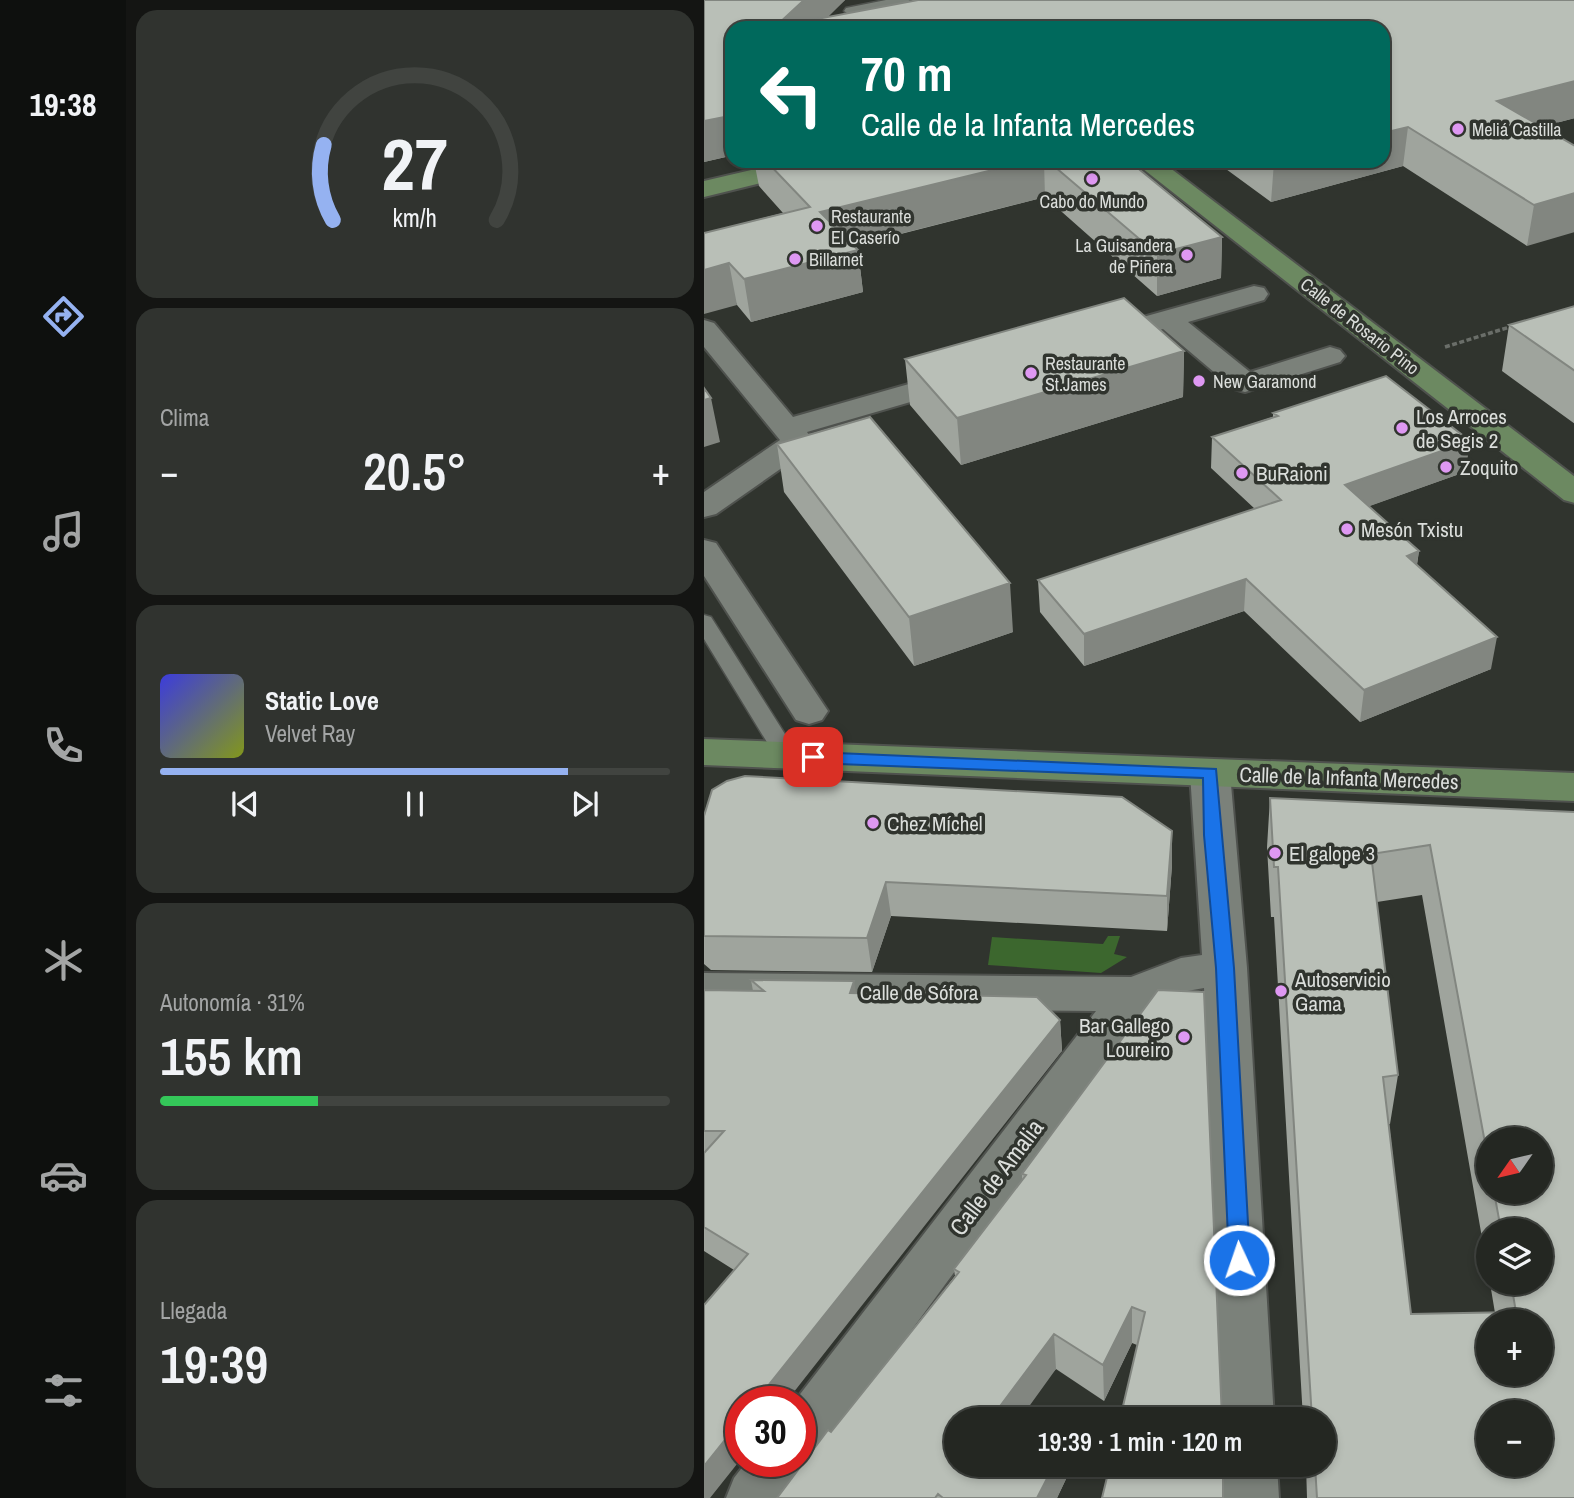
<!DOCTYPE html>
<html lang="es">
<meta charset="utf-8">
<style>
body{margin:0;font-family:"Archivo Narrow",sans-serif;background:#30332f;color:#f1f3f6;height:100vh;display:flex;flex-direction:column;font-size:26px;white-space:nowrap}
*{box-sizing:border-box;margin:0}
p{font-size:23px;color:#a3a5a5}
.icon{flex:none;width:38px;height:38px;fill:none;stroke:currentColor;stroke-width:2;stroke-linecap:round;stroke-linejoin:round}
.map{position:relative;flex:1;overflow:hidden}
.side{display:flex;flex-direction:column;gap:10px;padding:10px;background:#141513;width:578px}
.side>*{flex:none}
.banner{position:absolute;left:21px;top:21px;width:665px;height:147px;border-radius:21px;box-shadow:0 4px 10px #0003,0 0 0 2px #414440;background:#00695c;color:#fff;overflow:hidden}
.needle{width:46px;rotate:236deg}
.fabs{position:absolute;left:772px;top:1127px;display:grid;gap:14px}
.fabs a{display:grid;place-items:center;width:77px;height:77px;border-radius:50%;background:#242722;box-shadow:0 4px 10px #0003,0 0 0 2px #414440;font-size:35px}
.speed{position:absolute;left:21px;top:1386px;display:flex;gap:14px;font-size:35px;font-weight:700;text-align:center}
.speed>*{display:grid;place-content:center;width:91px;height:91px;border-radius:50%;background:#242722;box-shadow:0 4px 10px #0003,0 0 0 2px #414440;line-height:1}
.speed .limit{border:10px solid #d22;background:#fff;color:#111}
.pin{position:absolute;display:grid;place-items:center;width:60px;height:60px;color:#fff;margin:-30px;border-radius:14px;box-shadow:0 4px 10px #0006}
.me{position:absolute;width:77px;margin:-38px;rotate:357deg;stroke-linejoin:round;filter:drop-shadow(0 0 5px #0008)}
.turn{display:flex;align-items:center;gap:24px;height:147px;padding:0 21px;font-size:32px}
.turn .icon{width:91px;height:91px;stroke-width:2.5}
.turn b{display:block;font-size:49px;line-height:60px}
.big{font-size:52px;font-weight:600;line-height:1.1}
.side .tile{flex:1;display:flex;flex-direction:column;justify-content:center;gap:10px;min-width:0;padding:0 24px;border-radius:21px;background:#30332f}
.side .dial{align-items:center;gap:0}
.dial svg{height:182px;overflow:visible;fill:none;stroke:#414440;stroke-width:7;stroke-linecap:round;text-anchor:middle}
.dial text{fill:#f1f3f6;stroke:none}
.song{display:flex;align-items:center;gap:21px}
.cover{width:84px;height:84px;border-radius:10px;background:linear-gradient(135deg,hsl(240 70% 55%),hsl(70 70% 35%))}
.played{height:7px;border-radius:4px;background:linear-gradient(90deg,#95b2f1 80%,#414440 80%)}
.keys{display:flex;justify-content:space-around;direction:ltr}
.heat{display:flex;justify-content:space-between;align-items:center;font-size:38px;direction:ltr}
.charge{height:10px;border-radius:5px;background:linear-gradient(90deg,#34c759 31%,#414440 0)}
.trip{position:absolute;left:240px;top:1407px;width:392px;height:70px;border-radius:35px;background:#242722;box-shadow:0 4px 10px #0003,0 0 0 2px #414440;font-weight:600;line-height:70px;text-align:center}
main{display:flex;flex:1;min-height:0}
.menu{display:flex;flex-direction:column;width:126px;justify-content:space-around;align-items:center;background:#0e100e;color:#a3a5a5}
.menu .icon{width:49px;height:49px}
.menu .active{color:#95b2f1}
.menu b{font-size:32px;color:#f1f3f6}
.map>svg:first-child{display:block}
.green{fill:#3c672e}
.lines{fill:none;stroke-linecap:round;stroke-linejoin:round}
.lane-casing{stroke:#4f524e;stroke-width:3}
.street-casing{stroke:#4f524e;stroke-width:4}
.secondary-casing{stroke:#4f524e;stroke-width:4}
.path{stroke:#6a6e69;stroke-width:3.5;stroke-dasharray:5 2.5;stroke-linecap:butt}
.lane{fill:#7b817a;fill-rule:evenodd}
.street{fill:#7b817a;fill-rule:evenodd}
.secondary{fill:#6c8961;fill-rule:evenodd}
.wall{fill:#9fa49d;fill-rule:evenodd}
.shaded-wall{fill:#828680}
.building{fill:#b9bfb7;stroke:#828680;stroke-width:2;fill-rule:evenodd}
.route{fill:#1a73e8;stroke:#114b97;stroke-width:2}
.poi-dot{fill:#de98f2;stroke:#30342e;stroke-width:2.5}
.labels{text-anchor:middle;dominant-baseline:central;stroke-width:7;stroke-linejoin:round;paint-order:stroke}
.far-poi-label{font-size:18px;fill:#dbdedb;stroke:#30342e;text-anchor:start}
.far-street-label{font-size:18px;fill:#dbdedb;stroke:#30342e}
.poi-label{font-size:21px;fill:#dbdedb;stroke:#30342e;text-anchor:start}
.street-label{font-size:21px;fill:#dbdedb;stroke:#30342e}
.near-street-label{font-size:24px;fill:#dbdedb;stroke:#30342e}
</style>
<main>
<nav class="menu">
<b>19:38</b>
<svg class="icon active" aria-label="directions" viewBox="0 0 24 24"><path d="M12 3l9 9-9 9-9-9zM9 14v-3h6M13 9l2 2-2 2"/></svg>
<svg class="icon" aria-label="music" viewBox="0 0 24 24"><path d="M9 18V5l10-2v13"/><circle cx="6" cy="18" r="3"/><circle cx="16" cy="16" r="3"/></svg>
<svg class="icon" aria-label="phone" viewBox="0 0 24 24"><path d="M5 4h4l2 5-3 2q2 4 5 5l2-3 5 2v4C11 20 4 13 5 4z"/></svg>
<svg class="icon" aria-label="climate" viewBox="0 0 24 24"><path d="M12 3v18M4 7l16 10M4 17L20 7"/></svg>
<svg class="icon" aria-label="car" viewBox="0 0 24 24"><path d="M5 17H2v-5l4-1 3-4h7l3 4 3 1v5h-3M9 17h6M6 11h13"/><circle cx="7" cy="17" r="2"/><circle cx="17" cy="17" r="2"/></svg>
<svg class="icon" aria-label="filters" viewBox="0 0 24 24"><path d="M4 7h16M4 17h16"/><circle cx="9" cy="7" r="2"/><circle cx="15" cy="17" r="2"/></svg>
</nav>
<section class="side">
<div class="tile dial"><svg viewBox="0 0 100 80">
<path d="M14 69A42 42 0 1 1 86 69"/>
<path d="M14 69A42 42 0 0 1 10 36" stroke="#95b2f1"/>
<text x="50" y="56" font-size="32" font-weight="700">27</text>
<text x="50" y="72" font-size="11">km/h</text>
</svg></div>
<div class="tile"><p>Clima</p>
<div class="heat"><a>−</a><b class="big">20.5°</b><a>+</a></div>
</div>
<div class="tile">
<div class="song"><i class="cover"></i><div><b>Static Love</b><p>Velvet Ray</p></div></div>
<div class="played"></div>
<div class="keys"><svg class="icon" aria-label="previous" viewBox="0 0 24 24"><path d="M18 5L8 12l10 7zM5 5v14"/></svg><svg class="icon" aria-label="pause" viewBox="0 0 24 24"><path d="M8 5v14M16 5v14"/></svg><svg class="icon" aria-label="next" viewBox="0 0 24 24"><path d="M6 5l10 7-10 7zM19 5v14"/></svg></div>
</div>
<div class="tile"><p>Autonomía · 31%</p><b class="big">155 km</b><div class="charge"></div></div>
<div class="tile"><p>Llegada</p><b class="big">19:39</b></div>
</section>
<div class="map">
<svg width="871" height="1498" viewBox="0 0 871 1498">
<rect width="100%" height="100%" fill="#30342e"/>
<path class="green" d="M404 936H416L410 954 423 957 397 973 284 965 288 937 399 944Z"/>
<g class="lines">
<defs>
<path id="lane" d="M182 0H206L200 4 146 15 140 11 142 8Z
M0 615 7 617 91 750 94 756 91 762 83 764 75 762 0 639Z"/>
<path id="street" d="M550 286 560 288 564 294 560 300 484 322 546 372 626 347 636 350 641 356 636 362 541 392 530 389 459 329 399 346 389 343 385 337 389 331Z
M0 320 10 323 89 417 254 370 265 373 269 379 265 385 103 432 110 442 105 449 12 514 0 517V492L76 440 0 347Z
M0 540 12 543 124 711 118 720 105 724 92 720 0 576Z
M506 759 520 763 526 773 543 968 570 1419H516L500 988 483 991 446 1006 115 1456 105 1460 97 1480 84 1498H22L30 1478 43 1461H96V1402H90L392 1011 0 1007V973L427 977 477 958 498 955 486 773 492 763Z
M517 1465H573L575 1498H519Z"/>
<path id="secondary" d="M86 161H130L127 166 0 197V181Z
M429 161H457L871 477V503L860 500Z
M0 739 871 773V801L0 765Z"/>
</defs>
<use href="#lane" class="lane-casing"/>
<use href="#street" class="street-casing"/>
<use href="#secondary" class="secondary-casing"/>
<path class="path" d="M741 347 809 326"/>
<use href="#lane" class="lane"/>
<use href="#street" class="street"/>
<use href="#secondary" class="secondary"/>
</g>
<path class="wall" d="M0 0H141L123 17 871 0V118L837 127 871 146 823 246 699 166 567 202 511 161H679V28H28V158L26 156 0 162Z
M31 161H425L518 237 517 278 453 296 341 197 150 246 154 250 159 292 47 322 33 305 0 233 79 213 55 186 51 166 39 169Z
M871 306V424L798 371 805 325Z
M480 351 479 397 257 465 206 405 201 359Z
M569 413 766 441 761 472 665 506 715 551 713 565 787 669 656 722 540 611 380 666 336 612 334 580 551 509 507 468 508 437 569 417Z
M73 444 309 632 210 666 80 492Z
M566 798 871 812V1498H603L602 1465H620V1419H599L570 917H567L563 847ZM718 895 784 1272V1230H836V1283H786L791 1313 707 1314 685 1124H686L694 1075 673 902ZM784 1139 836 1192H784Z
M0 816 468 831V865L463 931 187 916 168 972 7 970 0 964Z
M47 980 356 1020 358 1051 30 1270 0 1251V990L49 991Z
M454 990 518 1419 433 1345 428 1343 400 1401 352 1369 252 1465H361L362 1479 353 1498H73L127 1432 251 1276 250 1269 318 1180V1174Z"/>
<path class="shaded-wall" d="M100 0H141L113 28 71 27Z
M871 81V118L787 140 793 101Z
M20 117 26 156 0 162V121Z
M704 127 699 166 567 202 570 162 574 161H679V133Z
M37 161H51V166L39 169Z
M325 161H340L341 197 121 253 116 212Z
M871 193V232L823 246 830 205Z
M518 237 517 278 453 296V254Z
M154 250 159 292 47 322 40 279Z
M25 263 33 305 0 314V270Z
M480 351 479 397 257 465 253 418Z
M7 398 16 442 0 447V400Z
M766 441 761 472 638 516 641 485Z
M715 551 710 582 703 556Z
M542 579 540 611 380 666V634Z
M306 583 309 632 210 666 205 617Z
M793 637 787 669 656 722 660 690Z
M468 831V865L463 931V896Z
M182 882 187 916 168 972 163 938Z
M150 981 155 1011 146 993Z
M356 1020 358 1051 82 1402H51Z
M428 1307V1343L400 1401 399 1365Z
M350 1334 352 1369 316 1419 297 1405Z
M37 1420V1459L6 1498H0V1466Z
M350 1465H361L362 1479 353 1498H333Z"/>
<path class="building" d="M0 0H100L71 27 214 0H871V81L793 101 871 146V193L830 205 704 127 679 133V28H28V125L20 117 0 121Z
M62 161H325L116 212 154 250 40 279 25 263 0 270V233L106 207Z
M344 161H425L518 237 453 254Z
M420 298 480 351 253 418 201 359Z
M871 306V371L805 325Z
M682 376 766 441 641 485 715 551 703 556 793 637 660 690 542 579 380 634 334 580 577 500 508 437 574 416 569 413Z
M0 388 7 398 0 400Z
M166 417 306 583 205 617 73 444Z
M41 776 418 797 468 831 463 896 182 882 163 938 0 936V816L8 790 23 781Z
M566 798 871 812V1498H613L611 1465H620V1419H608L574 867H570ZM726 845 784 1159V1139H836V1192H790L797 1230H836V1283H807L812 1312 707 1314 679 1077 694 1075 667 854ZM784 1321H836V1374H784ZM784 1412H836V1465H784Z
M47 980 150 981 146 993 333 997 356 1020 51 1402H37V1420L0 1466V1305L44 1254 0 1227V1153L20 1131H0V990L60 991Z
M454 990 500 992 518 1419H416L441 1312 428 1307 399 1365 350 1334 297 1405 319 1419H252V1465H350L333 1498H239L234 1494 231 1498H73L124 1430 127 1432 255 1272 250 1269 322 1175 318 1174Z
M406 1465H519V1498H398Z"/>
<path class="route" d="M109 752 512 769 530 968 546 1260 543 1266 535 1269 528 1266 525 1260 512 968 500 835 499 778 109 763 101 757Z"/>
<g class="poi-dot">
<circle cx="754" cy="129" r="7"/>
<circle cx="388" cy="179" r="7"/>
<circle cx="113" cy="226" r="7"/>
<circle cx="483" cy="255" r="7"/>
<circle cx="91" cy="259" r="7"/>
<circle cx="327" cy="373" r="7"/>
<circle cx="495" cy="381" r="7"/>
<circle cx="698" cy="428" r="7"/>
<circle cx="742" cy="467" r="7"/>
<circle cx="538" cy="473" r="7"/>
<circle cx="643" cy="529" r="7"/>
<circle cx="169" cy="823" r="7"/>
<circle cx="571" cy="853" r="7"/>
<circle cx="577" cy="991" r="7"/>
<circle cx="480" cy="1037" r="7"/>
</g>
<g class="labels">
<g class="far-poi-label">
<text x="768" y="129">Meliá Castilla</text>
<text x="388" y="201" text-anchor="middle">Cabo do Mundo</text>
<text x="127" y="216">Restaurante<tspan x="127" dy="21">El Caserío</tspan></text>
<text x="469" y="245" text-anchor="end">La Guisandera<tspan x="469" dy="21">de Piñera</tspan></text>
<text x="105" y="259">Billarnet</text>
<text x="341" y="363">Restaurante<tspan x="341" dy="21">St.James</tspan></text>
<text x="509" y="381">New Garamond</text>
</g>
<g class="far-street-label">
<text transform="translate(656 326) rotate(38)">Calle de Rosario Pino</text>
</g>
<g class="poi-label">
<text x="712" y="416">Los Arroces<tspan x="712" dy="24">de Segis 2</tspan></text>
<text x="756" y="467">Zoquito</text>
<text x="552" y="473">BuRaioni</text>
<text x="657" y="529">Mesón Txistu</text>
<text x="183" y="823">Chez Míchel</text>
<text x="585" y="853">El galope 3</text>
<text x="591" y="979">Autoservicio<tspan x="591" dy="24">Gama</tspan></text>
<text x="466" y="1025" text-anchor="end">Bar Gallego<tspan x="466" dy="24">Loureiro</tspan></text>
</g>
<g class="street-label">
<text transform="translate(645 778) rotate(2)">Calle de la Infanta Mercedes</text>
<text x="215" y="992">Calle de Sófora</text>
</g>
<g class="near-street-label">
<text transform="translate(292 1177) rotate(-53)">Calle de Amalia</text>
</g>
</g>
</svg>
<div class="fabs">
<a><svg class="needle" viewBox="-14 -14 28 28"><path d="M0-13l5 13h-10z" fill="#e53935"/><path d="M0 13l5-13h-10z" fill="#a3a5a5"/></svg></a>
<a><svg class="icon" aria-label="layers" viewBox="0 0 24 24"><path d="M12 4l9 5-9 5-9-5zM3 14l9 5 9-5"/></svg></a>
<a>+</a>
<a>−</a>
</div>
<div class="speed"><div class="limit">30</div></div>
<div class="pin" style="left:109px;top:757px;background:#d93025"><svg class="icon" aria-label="arrive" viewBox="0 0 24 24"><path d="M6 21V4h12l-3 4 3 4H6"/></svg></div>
<svg class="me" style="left:535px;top:1260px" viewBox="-20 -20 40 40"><circle r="17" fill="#1a73e8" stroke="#fff" stroke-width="3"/><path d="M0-11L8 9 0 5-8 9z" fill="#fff"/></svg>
<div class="trip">19:39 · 1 min · 120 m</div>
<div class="banner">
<div class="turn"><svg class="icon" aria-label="left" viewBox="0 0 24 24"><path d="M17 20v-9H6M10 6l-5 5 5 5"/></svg><div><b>70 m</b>Calle de la Infanta Mercedes</div></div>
</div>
</div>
</main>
